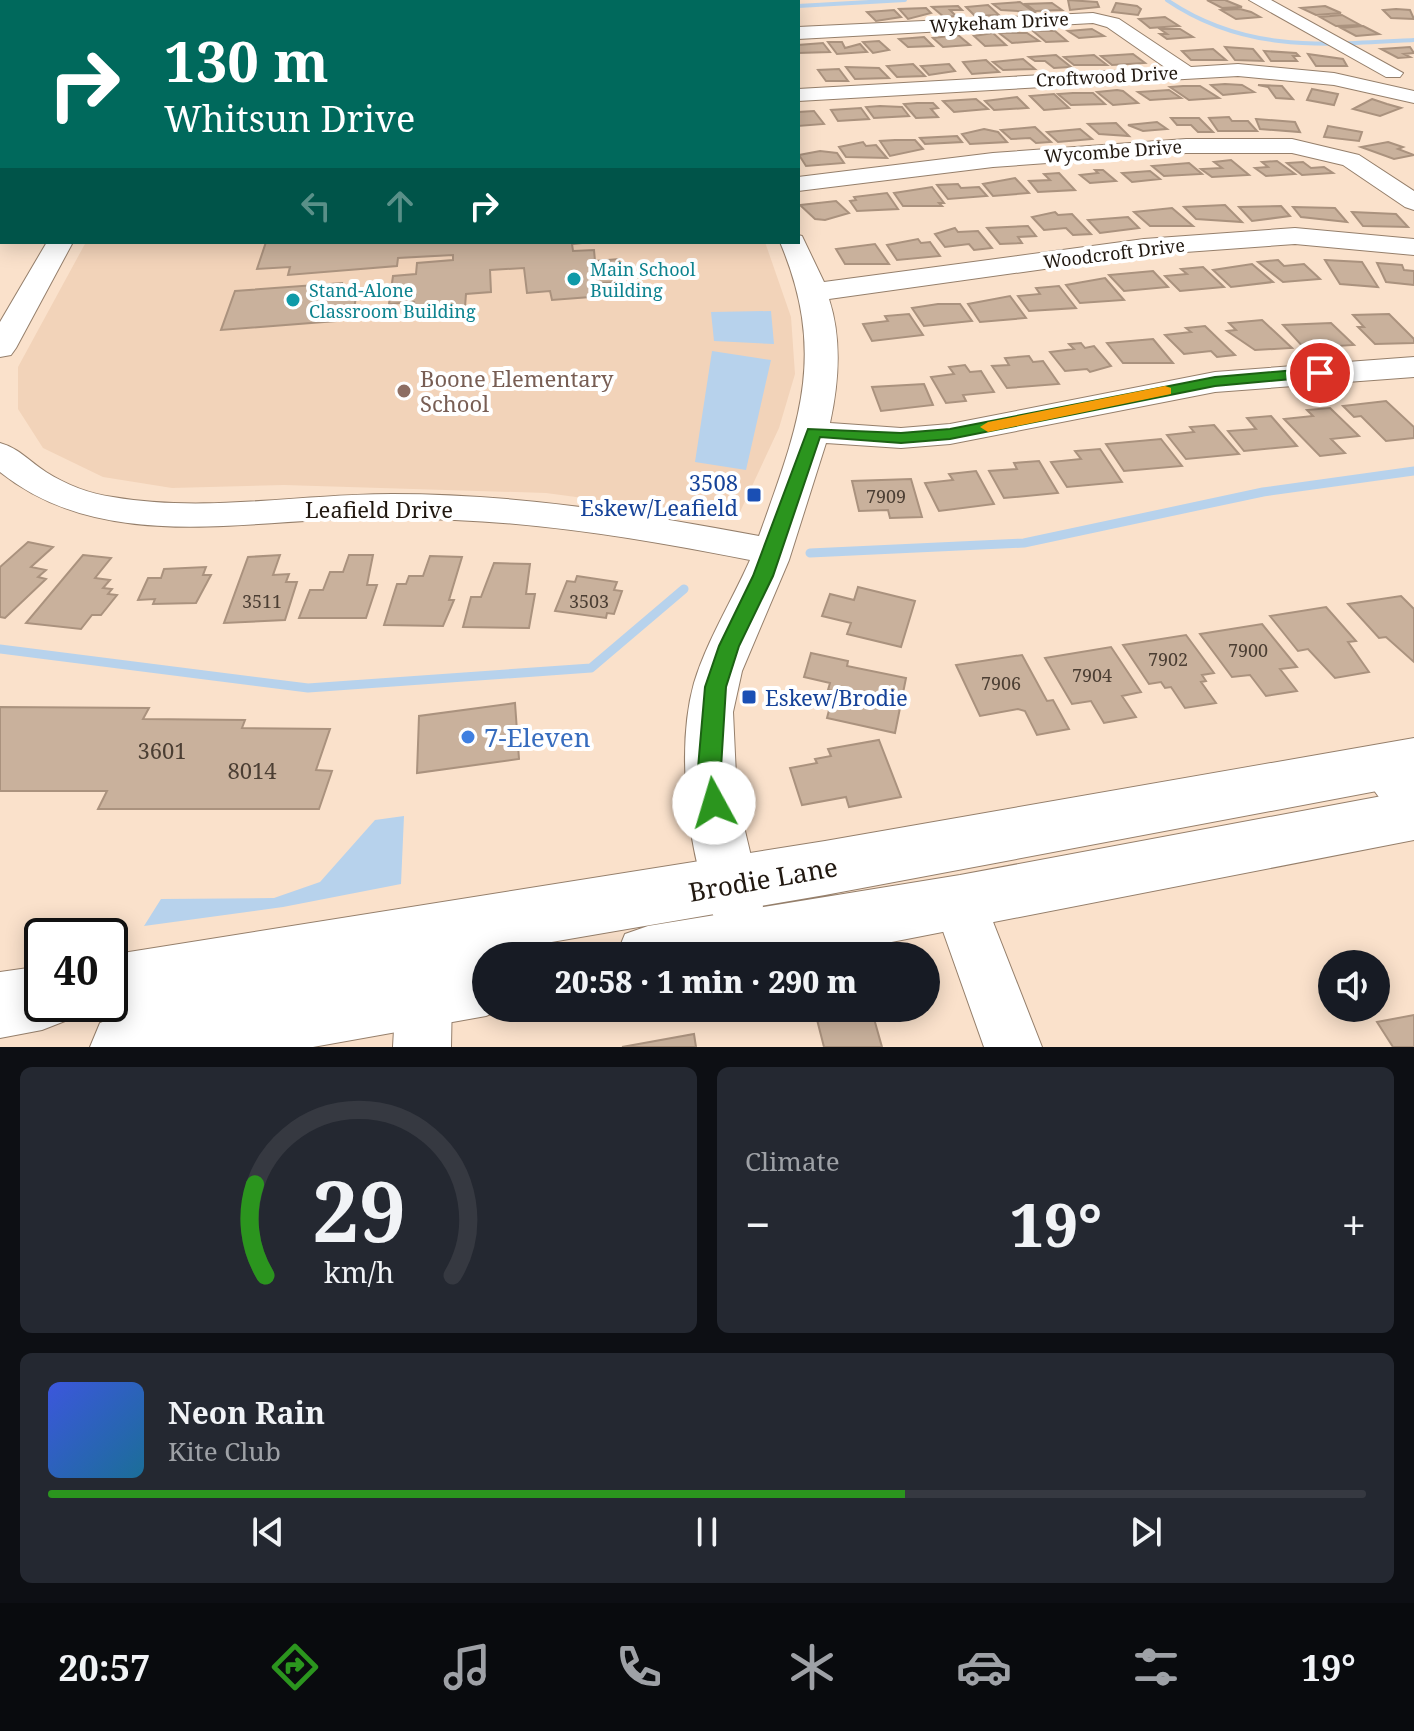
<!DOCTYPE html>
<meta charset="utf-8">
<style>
body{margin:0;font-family:"Noto Serif",serif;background:#242831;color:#f1f3f6;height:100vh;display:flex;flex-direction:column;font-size:30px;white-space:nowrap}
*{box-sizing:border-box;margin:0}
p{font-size:26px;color:#9ea1a6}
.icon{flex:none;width:44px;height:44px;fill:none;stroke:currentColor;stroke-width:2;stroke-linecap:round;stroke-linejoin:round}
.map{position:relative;height:1047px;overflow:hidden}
.sheet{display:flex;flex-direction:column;gap:20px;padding:20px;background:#0d0f14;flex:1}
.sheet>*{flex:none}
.top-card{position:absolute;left:0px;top:0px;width:800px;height:244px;box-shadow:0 4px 20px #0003;background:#00695c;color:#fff;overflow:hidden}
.controls{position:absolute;left:1318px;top:950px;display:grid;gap:16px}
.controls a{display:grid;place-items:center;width:72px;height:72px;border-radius:50%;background:#171b24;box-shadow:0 4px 20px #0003;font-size:40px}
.speed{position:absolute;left:24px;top:918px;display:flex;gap:16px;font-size:40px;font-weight:700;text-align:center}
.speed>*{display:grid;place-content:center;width:104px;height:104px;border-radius:50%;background:#171b24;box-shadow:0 4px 20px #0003;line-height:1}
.speed .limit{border:4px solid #111;border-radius:12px;background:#fff;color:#111}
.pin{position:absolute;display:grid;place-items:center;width:68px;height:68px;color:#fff;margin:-34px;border:4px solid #fff;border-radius:50%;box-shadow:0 2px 8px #0007}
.me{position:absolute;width:88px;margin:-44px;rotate:354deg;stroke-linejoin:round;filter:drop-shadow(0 0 6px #0008)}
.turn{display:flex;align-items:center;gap:28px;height:168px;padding:0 32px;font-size:36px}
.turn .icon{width:104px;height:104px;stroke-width:2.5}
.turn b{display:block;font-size:56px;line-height:68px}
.lanes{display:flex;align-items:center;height:76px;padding:0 32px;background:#0003;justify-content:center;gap:40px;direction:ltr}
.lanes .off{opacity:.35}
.big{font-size:60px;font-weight:800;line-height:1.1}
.sheet .widget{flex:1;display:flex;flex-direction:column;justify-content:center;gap:12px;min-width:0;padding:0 28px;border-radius:12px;background:#242831}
.sheet .dial{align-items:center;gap:0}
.dial svg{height:208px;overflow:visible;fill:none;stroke:#363941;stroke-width:7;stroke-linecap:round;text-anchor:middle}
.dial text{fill:#f1f3f6;stroke:none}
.song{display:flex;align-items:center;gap:24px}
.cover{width:96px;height:96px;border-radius:12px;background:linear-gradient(135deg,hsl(230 70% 55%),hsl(200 70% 35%))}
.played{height:8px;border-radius:4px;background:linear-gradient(90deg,#2b951e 65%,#363941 65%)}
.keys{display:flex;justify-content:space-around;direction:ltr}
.heat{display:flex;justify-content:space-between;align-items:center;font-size:44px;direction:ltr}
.sheet .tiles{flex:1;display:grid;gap:20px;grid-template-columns:1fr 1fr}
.widget:last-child{grid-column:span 2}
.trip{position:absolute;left:472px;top:942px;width:468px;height:80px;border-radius:40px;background:#171b24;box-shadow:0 4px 20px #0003;font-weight:800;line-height:80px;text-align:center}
.tabs{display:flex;height:128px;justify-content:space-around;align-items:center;background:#090b0e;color:#9ea1a6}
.tabs .icon{width:56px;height:56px}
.tabs .selected{color:#2b951e}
.tabs b{font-size:36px;color:#f1f3f6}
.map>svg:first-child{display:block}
.built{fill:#f2d3b9}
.water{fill:#b7d2ec}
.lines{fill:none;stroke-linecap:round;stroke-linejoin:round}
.stream-far2{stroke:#b7d2ec;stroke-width:4}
.stream-far1{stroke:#b7d2ec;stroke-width:7}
.stream{stroke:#b7d2ec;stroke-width:9}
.building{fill:#c9b19c;stroke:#aa927e;stroke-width:2}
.minor-casing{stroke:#957f6b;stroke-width:2}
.major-casing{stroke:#957f6b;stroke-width:2}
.minor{fill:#fff;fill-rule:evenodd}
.major{fill:#fff;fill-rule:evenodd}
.route{fill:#2b951e;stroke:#1c6114;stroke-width:2}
.slow{fill:#f59e0b}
.culture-dot{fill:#0f9aa8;stroke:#fff;stroke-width:3}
.education-dot{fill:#8d6e63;stroke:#fff;stroke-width:3}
.transit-dot{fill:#1a4fb4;stroke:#fff;stroke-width:3}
.shop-dot{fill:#3f7fe0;stroke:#fff;stroke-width:3}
.labels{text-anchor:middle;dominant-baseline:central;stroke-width:8;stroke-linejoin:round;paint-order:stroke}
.far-street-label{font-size:18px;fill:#211810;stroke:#fff}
.far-culture-label{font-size:18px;fill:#0d838f;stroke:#fff;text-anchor:start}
.number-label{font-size:18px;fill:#4b3e33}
.education-label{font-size:22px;fill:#785e54;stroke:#fff;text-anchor:start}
.transit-label{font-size:22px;fill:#164399;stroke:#fff;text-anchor:end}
.street-label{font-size:22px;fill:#211810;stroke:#fff}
.near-number-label{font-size:22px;fill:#4b3e33}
.near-shop-label{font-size:26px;fill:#366cbe;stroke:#fff;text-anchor:start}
.near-street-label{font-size:26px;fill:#211810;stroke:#fff}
</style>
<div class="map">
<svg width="1414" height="1047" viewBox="0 0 1414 1047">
<rect width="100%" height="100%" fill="#fae1cb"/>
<path class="built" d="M86 242H765L791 317 795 374 779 428 740 512 725 517 546 493 284 485 172 488 103 477 43 448 18 409V367Z"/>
<path class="water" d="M771 311 774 344 714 341 711 312Z
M712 351 771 360 746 470 695 462Z
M404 816 401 884 283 907 144 926 161 899 274 898 320 882 375 820Z"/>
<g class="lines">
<path class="stream-far2" d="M1167 0C1245 53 1324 45 1414 40
M33 2 50 0
M798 6 905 0"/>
<path class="stream-far1" d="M1400 473 1414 471"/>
<path class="stream" d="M810 553 1024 543 1263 492 1414 471
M0 649 308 688 591 668 684 589"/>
</g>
<path class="building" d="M1068 0 1097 2 1099 7 1070 10Z
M1207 0H1225L1242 7 1222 8Z
M1020 2 1034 12 1001 10 993 4Z
M1052 3 1062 10 1035 11 1026 4Z
M1116 3 1137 6 1141 9 1138 15 1112 12Z
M988 5 999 15 975 16 966 7Z
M958 6 962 10H950L956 16 944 17 932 7Z
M1325 6 1341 13 1316 15 1301 8Z
M926 8 931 13 908 19 899 9Z
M1240 9 1251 12 1260 17 1236 19 1221 10Z
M1396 9 1410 10 1414 19 1391 18 1383 10Z
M894 10 901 17 876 21 867 12Z
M1342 15 1360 25 1336 26 1320 17Z
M1165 17 1179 26 1150 28 1139 19Z
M1363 26 1379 34 1356 36 1341 28Z
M1092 29 1104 36 1079 38 1068 31Z
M1160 29H1180L1193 37 1167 39 1160 34H1167Z
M1033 31H1055L1067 41 1046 42Z
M993 33 1006 45 985 46 974 36Z
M999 33H1027L1039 41 1012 43Z
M958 35 970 45 943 47 933 38Z
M924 37 933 46 908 47 899 39Z
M879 41 889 50 873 53 863 42Z
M828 42H842L845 48 860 44 867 52 837 54Z
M823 43 830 52 798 53V45Z
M1225 47 1253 49 1263 61 1235 60Z
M1410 47 1414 53 1404 54 1410 57 1398 58 1381 49Z
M1213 49 1226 60H1191L1182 51Z
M1264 51 1296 53 1299 56H1293L1297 61H1271Z
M1133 54 1145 63 1112 65 1101 56Z
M1308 54 1343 59 1347 66H1316Z
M1056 55 1071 67 1054 68 1045 61H1035L1029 57Z
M1094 55 1107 65H1074L1064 57Z
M1023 59 1035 69 1003 70 993 62Z
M986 60 999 72 972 74 963 62Z
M913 64 925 76 897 77 887 66Z
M949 64 955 71 929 75 921 66Z
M846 67 879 68 889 78 855 79Z
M839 69 848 81H826L818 70Z
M1225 84 1242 85 1254 92 1223 95 1211 85Z
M1258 85 1282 86 1293 99 1276 98 1268 87Z
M1183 86H1200L1219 98 1189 100 1170 87Z
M1312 89 1338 94 1334 105 1307 100Z
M1117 90 1123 91 1138 103 1113 105 1097 92Z
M1169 90 1181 98 1150 100 1138 92Z
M1073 93H1093L1105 104 1071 105 1058 94Z
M1054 94 1069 108 1044 110 1030 96Z
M1017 97 1028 108 994 110 985 101Z
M976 99 988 109 954 112 943 101Z
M1372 99 1387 104 1401 108 1380 116 1353 109Z
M917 103H933L938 108 931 109 938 117 916 118 904 104Z
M880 106 902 107 909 116 874 118 866 107Z
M861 108 869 119 838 121 831 110Z
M814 111 824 124 798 126V112Z
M1229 117 1232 121H1248L1257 131H1218L1209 118Z
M1171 118H1199L1213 132H1198L1191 125H1177Z
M1256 119 1295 122 1300 132 1260 129Z
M1157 122 1167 129 1143 131 1128 125Z
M1116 123 1129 136 1099 134 1088 124Z
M1328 126 1362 132 1359 141 1324 137Z
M1035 127 1051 142 1036 143 1030 138 1011 139 1001 130Z
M984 129 998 132 1007 142 970 144 962 134Z
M1080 129 1092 139 1058 142 1047 132Z
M957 136 962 142 925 144 920 138Z
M895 140H915L923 149 890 156 880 141Z
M863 142 866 146 876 145 887 158 846 157 839 147Z
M1388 142 1403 147 1398 149 1414 155 1394 159 1361 147Z
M820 151 837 153 844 163 806 166 799 155Z
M1231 160 1249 175 1212 177 1201 169 1222 168 1214 162Z
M1277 161 1295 174 1266 176 1255 168 1268 167 1262 162Z
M1303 162 1311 168 1324 167 1333 173 1302 175 1287 163Z
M1189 163 1202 174 1164 176 1152 166Z
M1095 170H1103L1116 181 1090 183 1080 175 1098 173Z
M1150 171 1160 179 1132 182 1122 173Z
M1059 173 1075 190 1038 192 1029 181 1050 180 1044 174Z
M1015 178 1029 193 993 196 983 184Z
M958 184 961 188 979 187 987 196 948 199 937 185Z
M932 187 944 203H939L942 206H903L894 193Z
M887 193 898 209 857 211 850 201 856 200 854 197Z
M836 201 849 213 825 220 815 219 800 205Z
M1225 205 1242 222 1196 219 1184 207Z
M1281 206 1290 216 1252 221 1239 207Z
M1293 207 1335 208 1347 222 1301 217Z
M1172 208 1193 226H1150L1134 212Z
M1055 212 1058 215 1072 214 1091 234 1073 235 1066 228 1044 230 1032 217Z
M1352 212 1396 214 1408 227 1363 226Z
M1128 217 1139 228 1100 233 1088 220Z
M1028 226 1036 236 1018 237 1022 243 1000 244 987 228Z
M955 228 958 232 978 231 992 248 974 250 969 244 945 247 935 234Z
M918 239 921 243 930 242 940 256 897 260 887 245Z
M266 242H592L572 244 573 251 594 250 595 261 619 259 624 282 600 283 603 296 552 300 550 291 527 293 524 268 490 270 491 292 466 294 465 307 413 311 414 302 389 304 393 276 416 274 417 263 453 260V255L398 258 397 266 288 275 290 267 257 269Z
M875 244 889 264H845L836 249Z
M1278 260 1284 266 1304 264 1320 279 1283 282 1258 262Z
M1325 260 1362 262 1378 287 1340 284Z
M1377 263 1402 265 1404 270 1414 271V285L1386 282Z
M1252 264 1273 282 1231 287 1213 270Z
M1203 267 1224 287 1180 291 1165 276 1187 274 1181 269Z
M1153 271 1168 287 1124 291 1109 275Z
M1105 278 1124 300 1080 303 1066 285Z
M342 283 341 292 357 291 354 309 338 310 336 321 221 330 235 291Z
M1059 286 1076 308 1029 311 1018 296 1040 294 1036 288Z
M1010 296 1026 318 980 322 968 304Z
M938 304H960L972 321 924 326 912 308Z
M909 314 923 335 872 341 863 324 888 321 885 316Z
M1389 314 1414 339V343L1375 344 1358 327H1364L1353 315Z
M1262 320 1292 348 1255 350 1227 331 1236 330 1229 323Z
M1331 323 1354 345 1304 348 1283 325Z
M1205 326 1235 355 1217 357 1211 351 1184 354 1165 335 1191 332 1186 328Z
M1153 339 1173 363H1123L1107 343Z
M1081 343 1085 348 1094 346 1111 366 1090 372 1087 369 1065 371 1050 352 1074 349 1069 344Z
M1029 356 1033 362 1043 361 1059 384 1007 388 992 366 1009 365 1005 358Z
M965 365 970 372 981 371 994 392 963 395 966 401 946 403 931 377 954 374 949 367Z
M924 384 933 405 881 411 872 387Z
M1386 401 1414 427V438L1386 441 1361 416 1354 417 1343 406Z
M1330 408 1359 436 1331 439 1345 453 1320 456 1284 419 1313 416 1307 410Z
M1271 416 1297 446 1244 451 1228 431 1256 429 1247 418Z
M1214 425 1239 454 1186 459 1167 435 1194 432 1190 427Z
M1161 439 1182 466 1124 471 1106 444Z
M1100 449 1122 482 1067 487 1051 462 1081 459 1075 451Z
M1039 461 1058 493 1004 498 989 471 1017 469 1014 463Z
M976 471 994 504 939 511 925 483 953 480 949 474Z
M911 479 922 517 890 518 888 510 859 511 852 481Z
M28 542 53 547 31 567 46 570 38 577 46 579 5 618 0 617V567Z
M83 555 111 558 95 578 110 580 103 588 112 589 108 594 117 595 101 615H92L81 629 26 623Z
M280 555 273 575 289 574 286 582H297L285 620 224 623 248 557Z
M349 555H373L367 585H377L366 618H299L310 590H323L330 572H343Z
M430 556 462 557 449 600H454L443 626 384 625 397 584H406L409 576H423Z
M494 563 530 564 526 594H535L529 628 463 627 471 597H481Z
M206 567 203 575H211L196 603 153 604 155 599 138 600 148 578H161L164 569Z
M577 576 617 582 614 590 622 591 614 614 607 613 606 618 555 611 567 581 575 582Z
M858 587 915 601 901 647 847 634 851 623 822 616 830 594 854 600Z
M1401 596 1414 609V662L1386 637 1379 638 1348 604Z
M1326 607 1356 641 1348 642 1369 672 1335 678 1308 649 1298 651 1270 616Z
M1262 624 1297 667 1280 669 1297 691 1266 696 1250 675 1232 677 1200 634Z
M1186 635 1214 673 1202 675 1206 681 1201 682 1216 703 1185 708 1171 687 1165 688 1161 682 1149 684 1123 645Z
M1111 647 1141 692 1122 696 1136 717 1104 723 1091 701 1072 704 1045 658Z
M811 653 848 661 847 666 906 678 895 733 827 718 834 691 828 690 830 683 804 677Z
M1022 655 1047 701 1053 700 1069 729 1037 735 1025 711 1018 709 980 716 956 665Z
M515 703 519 759 417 773 419 716Z
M0 707 149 708 143 719 245 720 242 728 330 729 316 770 332 771 319 809H98L107 791H0Z
M879 740 901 797 849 807 846 797 802 805 790 768 817 763 815 759 831 756 828 749Z
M814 1008H871L882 1047H824Z
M1414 1015V1047H1393L1377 1022Z
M694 1034 696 1047H622Z"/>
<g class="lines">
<defs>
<path id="minor" d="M522 0H540L541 2H523Z
M1249 0H1271L1403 73 1400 77H1386Z
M1093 13 1119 19 1191 67 1238 64 1334 73 1414 91V103L1334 85 1238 76 798 101V89L1166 68 1107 27 1093 23 798 39V27Z
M2 45V58L0 59V46Z
M1186 139H1292L1359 155 1414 191V210L1405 207 1343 165 1292 153H1186L993 167 798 191V177L993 153Z
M0 153H2V167H0Z
M1295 228 1414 239V255L1295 244 1144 255 829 299C842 339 839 382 830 423L901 428 950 424 1215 372 1414 357V377L1215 392 950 444 901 448 826 443 789 560 742 671 733 712 737 797 763 907 755 924 736 931 717 924C688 860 675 751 694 683 707 640 732 601 750 560 652 541 555 524 455 520 410 518 366 518 321 520 213 526 91 545 0 472V443C19 448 30 462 46 472 65 484 90 494 113 497 205 513 300 494 392 494 516 494 637 513 759 536 798 426 828 356 780 242H798V235L802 236 824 282 1144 239Z
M47 242H73L16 348 11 355 0 357V322Z
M1381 747 1398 753 1414 772V828L1397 822 1357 767 1364 753Z
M960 879 979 886 1042 1047H984L933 903 941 886Z
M424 966 444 974 452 994 451 1047H393L396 994 404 974Z"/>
<path id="major" d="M1414 738V784L825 895 488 953 495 956H486V1008H505L486 1016 313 1047H90L100 1023 110 1019 87 1010 85 1004H110V955L825 841Z
M1414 790V840L820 956H616L625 934 648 926 960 875Z
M42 966V1004H72L65 1021 42 1030 0 1038V972Z"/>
</defs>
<use href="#minor" class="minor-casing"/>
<use href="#major" class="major-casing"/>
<use href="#minor" class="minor"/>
<use href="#major" class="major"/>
</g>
<path class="route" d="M1320 368 1325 370V376L1215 386 950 439 901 443 820 437 773 576 739 646 726 687 721 768 726 803 722 810 714 813 705 810 698 768 705 687 719 646 753 576 808 429 901 433 950 429 1215 377Z"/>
<path class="slow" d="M1165 386 1171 388V394L988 432 980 427 988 422Z"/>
<g class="culture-dot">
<circle cx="574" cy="279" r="8"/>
<circle cx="293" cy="300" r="8"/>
</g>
<circle class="education-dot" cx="404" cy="391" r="8"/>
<g class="transit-dot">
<rect x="746" y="487" width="16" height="16" rx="4"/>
<rect x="741" y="689" width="16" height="16" rx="4"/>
</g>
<circle class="shop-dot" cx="468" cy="737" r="8"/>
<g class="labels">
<g class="far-street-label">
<text transform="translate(999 22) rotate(-3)">Wykeham Drive</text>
<text transform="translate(1107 76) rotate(-3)">Croftwood Drive</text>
<text transform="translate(1113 151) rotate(-4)">Wycombe Drive</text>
<text transform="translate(1114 253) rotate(-7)">Woodcroft Drive</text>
</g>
<g class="far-culture-label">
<text x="590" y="269">Main School<tspan x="590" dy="21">Building</tspan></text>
<text x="309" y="290">Stand-Alone<tspan x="309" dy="21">Classroom Building</tspan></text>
</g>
<g class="number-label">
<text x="886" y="496">7909</text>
<text x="262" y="601">3511</text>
<text x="589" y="601">3503</text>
<text x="1248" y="650">7900</text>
<text x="1168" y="659">7902</text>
<text x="1092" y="675">7904</text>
<text x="1001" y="683">7906</text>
</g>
<g class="education-label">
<text x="420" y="378">Boone Elementary<tspan x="420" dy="25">School</tspan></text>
</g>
<g class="transit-label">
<text x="738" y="482">3508<tspan x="738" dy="25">Eskew/Leafield</tspan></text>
<text x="765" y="697" text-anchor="start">Eskew/Brodie</text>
</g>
<g class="street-label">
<text x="379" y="509">Leafield Drive</text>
</g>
<g class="near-number-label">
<text x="162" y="750">3601</text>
<text x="252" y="770">8014</text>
</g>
<g class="near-shop-label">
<text x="484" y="737">7-Eleven</text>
</g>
<g class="near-street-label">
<text transform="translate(763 879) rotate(-10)">Brodie Lane</text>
</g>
</g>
</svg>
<div class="controls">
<a><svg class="icon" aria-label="sound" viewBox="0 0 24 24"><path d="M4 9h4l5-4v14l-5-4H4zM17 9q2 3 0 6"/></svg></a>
</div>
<div class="speed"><div class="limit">40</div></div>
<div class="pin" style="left:1320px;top:373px;background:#d93025"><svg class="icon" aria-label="arrive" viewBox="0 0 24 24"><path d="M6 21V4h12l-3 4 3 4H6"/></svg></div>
<svg class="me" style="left:714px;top:803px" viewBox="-20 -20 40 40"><circle r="19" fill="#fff"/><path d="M0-13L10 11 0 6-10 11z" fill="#2b951e"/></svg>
<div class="trip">20:58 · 1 min · 290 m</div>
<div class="top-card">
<div class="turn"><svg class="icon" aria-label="right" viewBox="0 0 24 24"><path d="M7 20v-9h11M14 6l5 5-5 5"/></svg><div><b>130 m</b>Whitsun Drive</div></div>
<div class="lanes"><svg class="icon off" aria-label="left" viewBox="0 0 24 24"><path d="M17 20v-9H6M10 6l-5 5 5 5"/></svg><svg class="icon off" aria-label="ahead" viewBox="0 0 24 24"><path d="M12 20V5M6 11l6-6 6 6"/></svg><svg class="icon" aria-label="right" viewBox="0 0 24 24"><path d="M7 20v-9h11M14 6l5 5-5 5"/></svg></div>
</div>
</div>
<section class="sheet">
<div class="tiles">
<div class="widget dial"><svg viewBox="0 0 100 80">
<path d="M14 69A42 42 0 1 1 86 69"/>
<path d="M14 69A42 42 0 0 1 10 34" stroke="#2b951e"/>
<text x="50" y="56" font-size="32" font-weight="700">29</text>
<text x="50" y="72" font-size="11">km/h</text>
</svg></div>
<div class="widget"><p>Climate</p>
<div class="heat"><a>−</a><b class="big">19°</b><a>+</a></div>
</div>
<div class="widget">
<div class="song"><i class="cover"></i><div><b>Neon Rain</b><p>Kite Club</p></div></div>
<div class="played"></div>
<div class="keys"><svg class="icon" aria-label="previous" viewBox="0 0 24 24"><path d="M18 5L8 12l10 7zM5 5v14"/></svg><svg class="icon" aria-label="pause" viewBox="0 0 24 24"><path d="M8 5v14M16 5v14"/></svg><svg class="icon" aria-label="next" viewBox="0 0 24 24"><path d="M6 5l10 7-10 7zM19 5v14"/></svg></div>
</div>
</div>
</section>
<nav class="tabs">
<b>20:57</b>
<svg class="icon selected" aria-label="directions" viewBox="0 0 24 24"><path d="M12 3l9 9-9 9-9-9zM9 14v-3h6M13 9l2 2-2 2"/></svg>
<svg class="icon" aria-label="music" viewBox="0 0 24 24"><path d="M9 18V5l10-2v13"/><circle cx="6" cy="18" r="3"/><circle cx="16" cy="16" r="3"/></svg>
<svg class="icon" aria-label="phone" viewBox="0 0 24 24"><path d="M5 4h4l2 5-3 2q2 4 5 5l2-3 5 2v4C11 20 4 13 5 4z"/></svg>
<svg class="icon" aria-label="climate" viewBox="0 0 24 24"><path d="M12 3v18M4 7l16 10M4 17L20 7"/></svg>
<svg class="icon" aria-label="car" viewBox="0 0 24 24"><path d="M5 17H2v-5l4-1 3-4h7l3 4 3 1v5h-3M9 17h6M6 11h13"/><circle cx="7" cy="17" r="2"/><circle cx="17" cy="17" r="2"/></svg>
<svg class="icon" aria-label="filters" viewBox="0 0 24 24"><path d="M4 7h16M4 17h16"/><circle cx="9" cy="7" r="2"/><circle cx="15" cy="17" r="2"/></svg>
<b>19°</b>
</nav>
